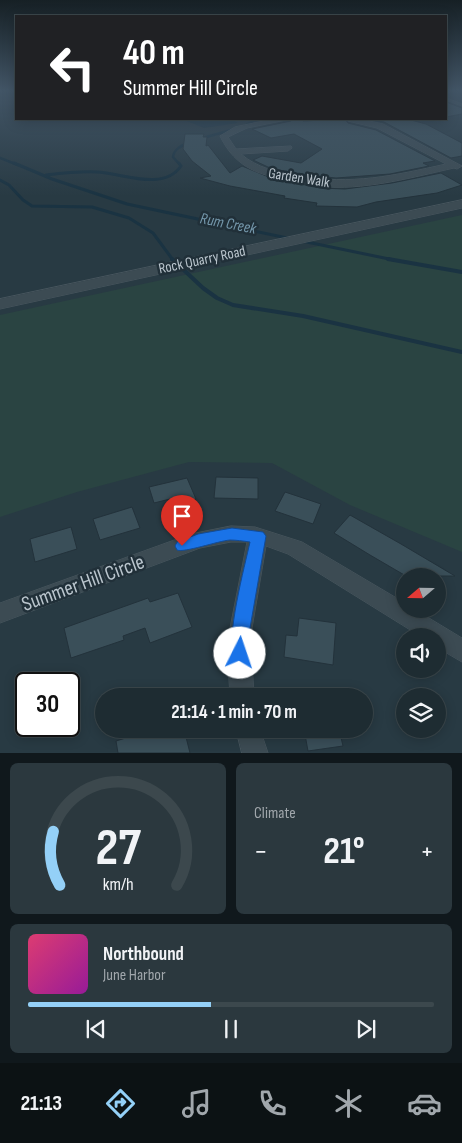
<!DOCTYPE html>
<meta charset="utf-8">
<style>
body{margin:0;font-family:"Sofia Sans Condensed",sans-serif;background:#2b383e;color:#f1f3f6;height:100vh;display:flex;flex-direction:column;font-size:19px;white-space:nowrap}
*{box-sizing:border-box;margin:0}
p{font-size:16px;color:#a1a7ac}
.icon{flex:none;width:28px;height:28px;fill:none;stroke:currentColor;stroke-width:2;stroke-linecap:round;stroke-linejoin:round}
.map{position:relative;height:753px;overflow:hidden}
.side{display:flex;flex-direction:column;gap:10px;padding:10px;background:#10181c;flex:1}
.side>*{flex:none}
.banner{position:absolute;left:15px;top:15px;width:432px;height:105px;border-radius:0px;box-shadow:0 2px 12px #0003,0 0 0 1px #3c484d;background:#202124;color:#fff;overflow:hidden}
.needle{width:32px;rotate:250deg}
.fabs{position:absolute;left:396px;top:568px;display:grid;gap:10px}
.fabs a{display:grid;place-items:center;width:50px;height:50px;border-radius:50%;background:#1e2c32;box-shadow:0 2px 12px #0003,0 0 0 1px #3c484d;font-size:25px}
.speed{position:absolute;left:15px;top:672px;display:flex;gap:10px;font-size:25px;font-weight:700;text-align:center}
.speed>*{display:grid;place-content:center;width:65px;height:65px;border-radius:50%;background:#1e2c32;box-shadow:0 2px 12px #0003,0 0 0 1px #3c484d;line-height:1}
.speed .limit{border:2px solid #111;border-radius:8px;background:#fff;color:#111}
.pin{position:absolute;display:grid;place-items:center;width:42px;height:42px;color:#fff;margin:-51px -21px;border-radius:50% 50% 50% 0;rotate:-45deg;box-shadow:0 0 5px #0007}
.pin .icon{rotate:45deg}
.me{position:absolute;width:55px;margin:-28px;rotate:4deg;stroke-linejoin:round;filter:drop-shadow(0 0 4px #0008)}
.turn{display:flex;align-items:center;gap:18px;height:105px;padding:0 25px;font-size:22px}
.turn .icon{width:65px;height:65px;stroke-width:2.5}
.turn b{display:block;font-size:35px;line-height:42px}
.big{font-size:38px;font-weight:700;line-height:1.1}
.side .widget{flex:1;display:flex;flex-direction:column;justify-content:center;gap:8px;min-width:0;padding:0 18px;border-radius:8px;background:#2b383e}
.side .dial{align-items:center;gap:0}
.dial svg{height:130px;overflow:visible;fill:none;stroke:#3c484d;stroke-width:7;stroke-linecap:round;text-anchor:middle}
.dial text{fill:#f1f3f6;stroke:none}
.song{display:flex;align-items:center;gap:15px}
.cover{width:60px;height:60px;border-radius:8px;background:linear-gradient(135deg,hsl(340 70% 55%),hsl(300 70% 35%))}
.played{height:5px;border-radius:2px;background:linear-gradient(90deg,#94d0f7 45%,#3c484d 45%)}
.keys{display:flex;justify-content:space-around;direction:ltr}
.heat{display:flex;justify-content:space-between;align-items:center;font-size:28px;direction:ltr}
.side .tiles{flex:1;display:grid;gap:10px;grid-template-columns:1fr 1fr}
.widget:last-child{grid-column:span 2}
.trip{position:absolute;left:95px;top:688px;width:278px;height:50px;border-radius:25px;background:#1e2c32;box-shadow:0 2px 12px #0003,0 0 0 1px #3c484d;font-weight:700;line-height:50px;text-align:center}
.tab-bar{display:flex;height:80px;justify-content:space-around;align-items:center;background:#0c1214;color:#a1a7ac}
.tab-bar .icon{width:35px;height:35px}
.tab-bar .selected{color:#94d0f7}
.tab-bar b{font-size:22px;color:#f1f3f6}
.map>svg:first-child{display:block}
.green{fill:#2a4442}
.water{fill:#1a3342}
.lines{fill:none;stroke-linecap:round;stroke-linejoin:round}
.stream-far2{stroke:#1a3342;stroke-width:2.5}
.stream-far1{stroke:#1a3342;stroke-width:3}
.stream{stroke:#1a3342;stroke-width:4}
.building{fill:#3a4f59;stroke:#23323b}
.service-casing{stroke:#49575f;stroke-width:1}
.minor-casing{stroke:#49575f;stroke-width:1}
.tertiary-casing{stroke:#49575f;stroke-width:1}
.service{fill:#3c4b53;fill-rule:evenodd}
.minor{fill:#3c4b53;fill-rule:evenodd}
.tertiary{fill:#3c4b53;fill-rule:evenodd}
.route{fill:#1a73e8;stroke:#114b97}
.labels{text-anchor:middle;dominant-baseline:central;stroke-width:5;stroke-linejoin:round;paint-order:stroke}
.far-street-label{font-size:15px;fill:#bac5cd;stroke:#213039}
.far-water-label{font-size:16px;font-style:italic;fill:#7497ab;stroke:#213039}
.near-street-label{font-size:21px;fill:#bac5cd;stroke:#213039}
</style>
<div class="map">
<svg width="462" height="753" viewBox="0 0 462 753">
<rect width="100%" height="100%" fill="#283a43"/>
<path class="green" d="M462 215V552L350 505 272 463 189 462 77 492 0 517V315Z"/>
<path class="water" d="M182 119H231L238 123 204 128Z"/>
<g class="lines">
<path class="stream-far2" d="M244 126 257 119
M203 138 231 130
M0 158 18 165
M180 165 173 157C174 149 181 146 188 143"/>
<path class="stream-far1" d="M14 163 52 179 127 204 292 239
M46 175C63 173 80 171 97 172 122 173 163 192 181 166L179 163
M0 180 9 185 23 200 32 206 92 207 129 218 153 233 173 260
M302 241 394 260"/>
<path class="stream" d="M172 259 203 288 217 298 233 305 303 316 462 352
M388 259 462 272"/>
</g>
<path class="building" d="M446 102 462 108V114L446 117Z
M293 119H303V121L345 119 348 123 376 130 435 161 423 163 429 166 390 174 336 178 291 173 268 167 253 160 262 156 301 163 322 149 294 134 271 138 252 129 291 121Z
M368 119H407L426 124 462 143V156L451 158 384 122Z
M185 134H204L203 137H207L206 146 208 145 230 173 242 166 271 178 320 188 345 189 392 183 441 173 462 185 437 193 376 202 357 207 316 206 317 203 284 198 285 196 230 186 200 178 211 176 192 161 183 149Z
M216 477 258 478V499L214 498Z
M187 478 196 499 172 506 170 499 154 503 149 487Z
M285 492 321 504 313 524 275 511Z
M132 507 140 528 100 540 93 519Z
M350 515 401 544 455 576H406L370 555 334 533Z
M71 527 77 549 35 562 30 539Z
M178 593 192 627 150 643 145 628 123 636 124 640 71 658 64 628 148 598 150 602Z
M299 618 336 623 333 665 284 657 286 635 297 636Z
M128 729H184L190 753H118L116 741 129 737Z
M304 729H339L343 746 308 751Z"/>
<g class="lines">
<defs>
<path id="service" d="M446 98 462 104V106L446 100Z"/>
<path id="minor" d="M274 119H291L247 128 228 137 236 149 291 146 292 148 288 151 241 154C257 168 277 172 298 176 352 185 393 176 446 164L377 128 348 121 347 119H360L383 124 462 166 457 169 454 168C413 177 371 189 329 187 317 186 306 183 295 181 261 176 236 169 220 136L235 127Z
M231 526 255 527 302 542 405 603V609H414L462 638V662L438 648V636H420L288 554 266 546 252 628V663L254 696H230L228 663 230 628 247 542H231L200 548 0 623V603L191 534Z
M236 729H260L268 753H242Z"/>
<path id="tertiary" d="M462 200V208L0 309V299Z"/>
</defs>
<use href="#service" class="service-casing"/>
<use href="#minor" class="minor-casing"/>
<use href="#tertiary" class="tertiary-casing"/>
<use href="#service" class="service"/>
<use href="#minor" class="minor"/>
<use href="#tertiary" class="tertiary"/>
</g>
<linearGradient id="sky" x2="0" y2="1"><stop stop-color="#162025"/><stop offset="0.46" stop-color="#425566"/><stop offset="1" stop-color="#425566" stop-opacity="0"/></linearGradient>
<rect width="462" height="196" fill="url(#sky)"/>
<path class="route" d="M232 528 263 532 266 536 250 628 248 653 246 659 240 661 234 659C225 640 245 565 250 542 243 541 236 540 230 540 218 541 184 553 177 550L175 546 177 542 198 534Z"/>
<g class="labels">
<g class="far-street-label">
<text transform="translate(299 178) rotate(9)">Garden Walk</text>
<text transform="translate(202 260) rotate(-12)">Rock Quarry Road</text>
</g>
<g class="far-water-label">
<text transform="translate(228 224) rotate(11)">Rum Creek</text>
</g>
<g class="near-street-label">
<text transform="translate(83 583) rotate(-20)">Summer Hill Circle</text>
</g>
</g>
</svg>
<div class="fabs">
<a><svg class="needle" viewBox="-14 -14 28 28"><path d="M0-13l5 13h-10z" fill="#e53935"/><path d="M0 13l5-13h-10z" fill="#a1a7ac"/></svg></a>
<a><svg class="icon" aria-label="sound" viewBox="0 0 24 24"><path d="M4 9h4l5-4v14l-5-4H4zM17 9q2 3 0 6"/></svg></a>
<a><svg class="icon" aria-label="layers" viewBox="0 0 24 24"><path d="M12 4l9 5-9 5-9-5zM3 14l9 5 9-5"/></svg></a>
</div>
<div class="speed"><div class="limit">30</div></div>
<div class="pin" style="left:182px;top:546px;background:#d93025"><svg class="icon" aria-label="arrive" viewBox="0 0 24 24"><path d="M6 21V4h12l-3 4 3 4H6"/></svg></div>
<svg class="me" style="left:240px;top:653px" viewBox="-20 -20 40 40"><circle r="19" fill="#fff"/><path d="M0-13L10 11 0 6-10 11z" fill="#1a73e8"/></svg>
<div class="trip">21:14 · 1 min · 70 m</div>
<div class="banner">
<div class="turn"><svg class="icon" aria-label="left" viewBox="0 0 24 24"><path d="M17 20v-9H6M10 6l-5 5 5 5"/></svg><div><b>40 m</b>Summer Hill Circle</div></div>
</div>
</div>
<section class="side">
<div class="tiles">
<div class="widget dial"><svg viewBox="0 0 100 80">
<path d="M14 69A42 42 0 1 1 86 69"/>
<path d="M14 69A42 42 0 0 1 10 36" stroke="#94d0f7"/>
<text x="50" y="56" font-size="32" font-weight="700">27</text>
<text x="50" y="72" font-size="11">km/h</text>
</svg></div>
<div class="widget"><p>Climate</p>
<div class="heat"><a>−</a><b class="big">21°</b><a>+</a></div>
</div>
<div class="widget">
<div class="song"><i class="cover"></i><div><b>Northbound</b><p>June Harbor</p></div></div>
<div class="played"></div>
<div class="keys"><svg class="icon" aria-label="previous" viewBox="0 0 24 24"><path d="M18 5L8 12l10 7zM5 5v14"/></svg><svg class="icon" aria-label="pause" viewBox="0 0 24 24"><path d="M8 5v14M16 5v14"/></svg><svg class="icon" aria-label="next" viewBox="0 0 24 24"><path d="M6 5l10 7-10 7zM19 5v14"/></svg></div>
</div>
</div>
</section>
<nav class="tab-bar">
<b>21:13</b>
<svg class="icon selected" aria-label="directions" viewBox="0 0 24 24"><path d="M12 3l9 9-9 9-9-9zM9 14v-3h6M13 9l2 2-2 2"/></svg>
<svg class="icon" aria-label="music" viewBox="0 0 24 24"><path d="M9 18V5l10-2v13"/><circle cx="6" cy="18" r="3"/><circle cx="16" cy="16" r="3"/></svg>
<svg class="icon" aria-label="phone" viewBox="0 0 24 24"><path d="M5 4h4l2 5-3 2q2 4 5 5l2-3 5 2v4C11 20 4 13 5 4z"/></svg>
<svg class="icon" aria-label="climate" viewBox="0 0 24 24"><path d="M12 3v18M4 7l16 10M4 17L20 7"/></svg>
<svg class="icon" aria-label="car" viewBox="0 0 24 24"><path d="M5 17H2v-5l4-1 3-4h7l3 4 3 1v5h-3M9 17h6M6 11h13"/><circle cx="7" cy="17" r="2"/><circle cx="17" cy="17" r="2"/></svg>
</nav>
